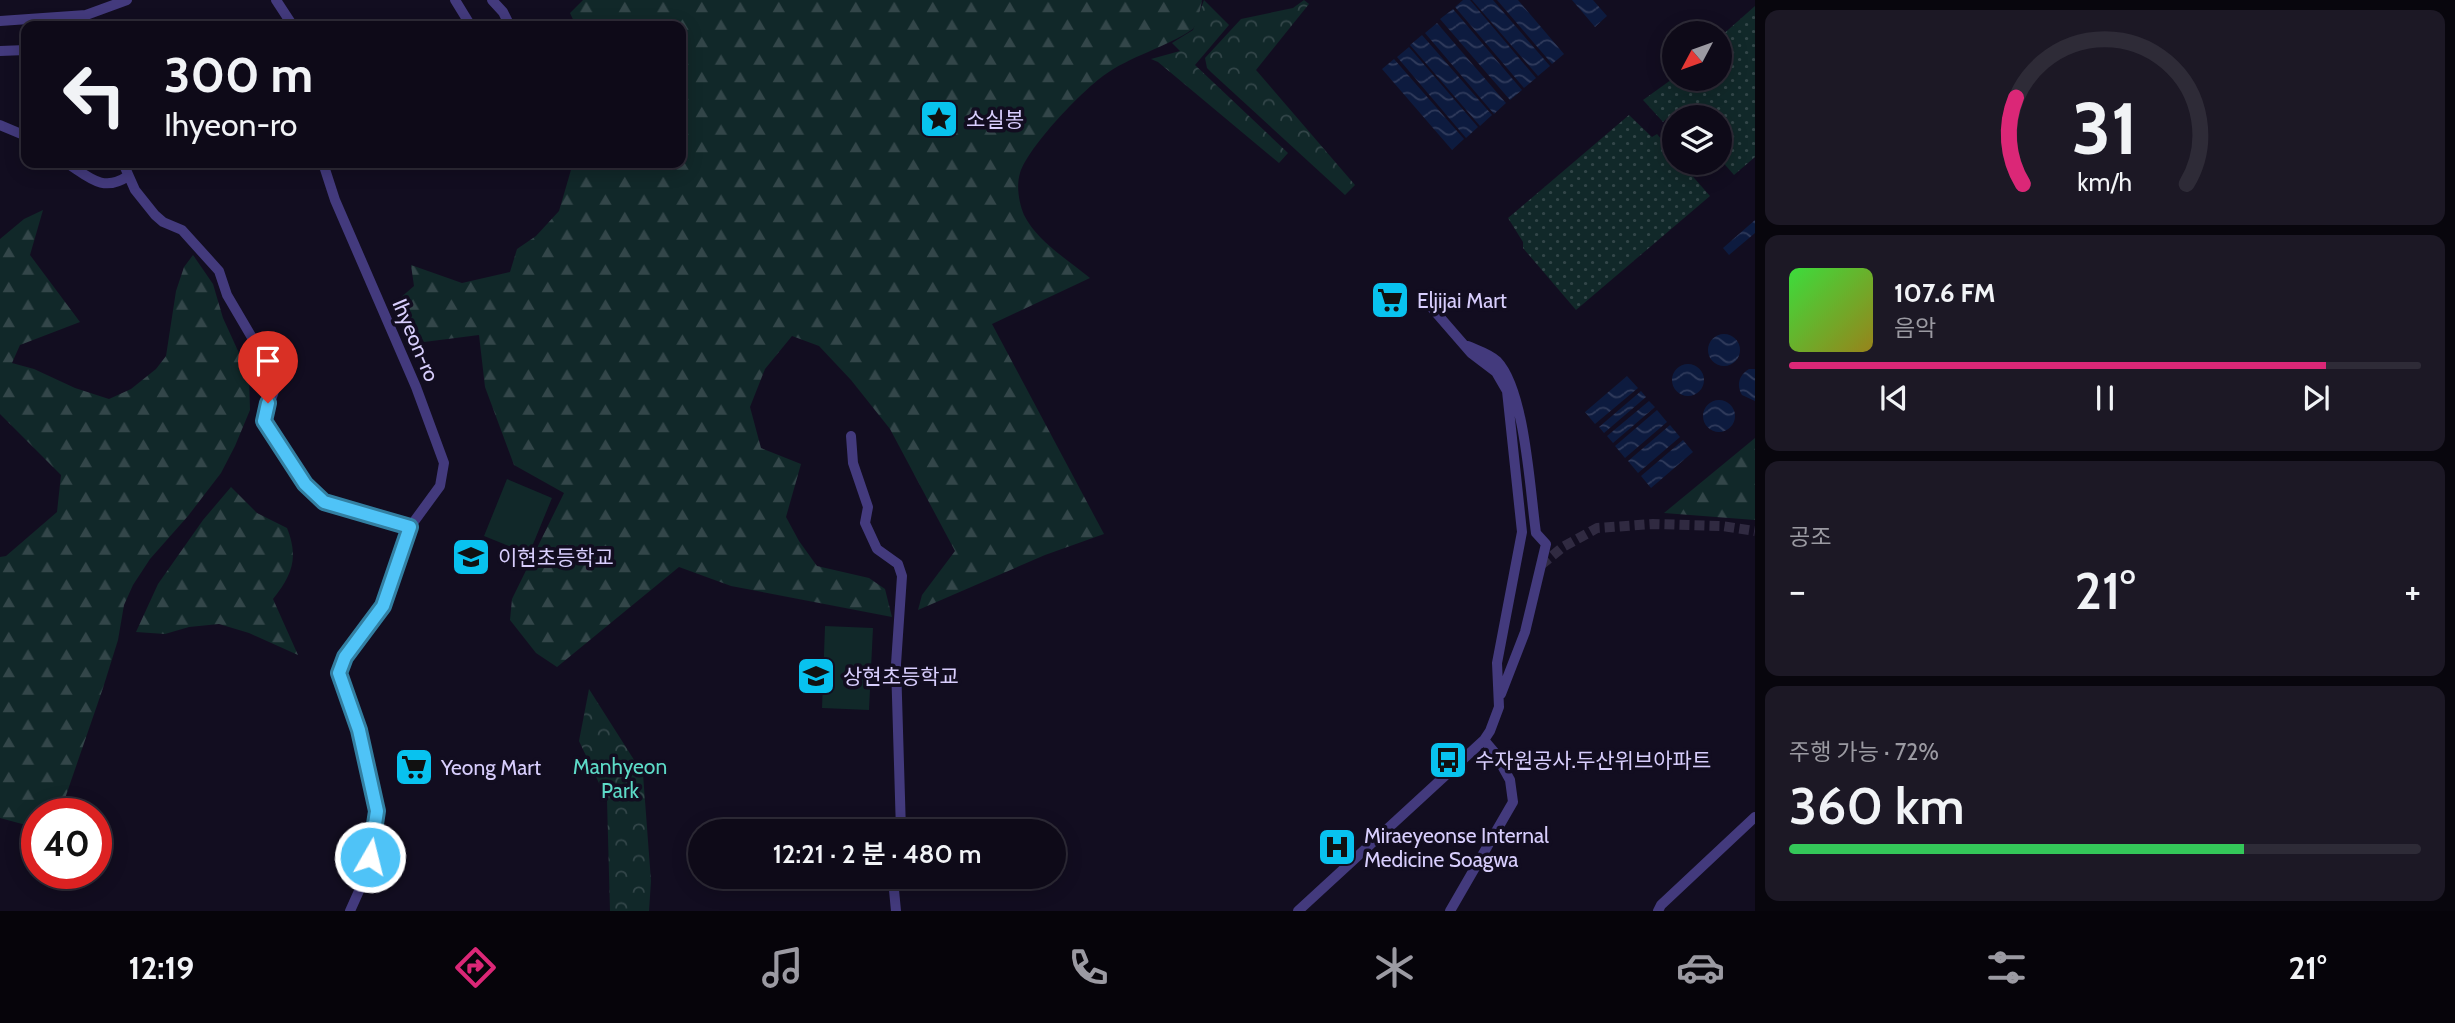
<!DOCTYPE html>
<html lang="ko">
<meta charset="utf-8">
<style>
body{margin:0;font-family:Cabin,"Noto Sans KR",sans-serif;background:#1c1825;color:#f1f3f6;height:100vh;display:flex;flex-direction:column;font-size:26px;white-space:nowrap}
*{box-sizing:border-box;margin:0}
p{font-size:23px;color:#9b9aa2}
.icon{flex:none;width:38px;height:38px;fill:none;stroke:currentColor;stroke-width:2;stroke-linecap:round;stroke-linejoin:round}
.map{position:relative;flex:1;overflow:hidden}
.panel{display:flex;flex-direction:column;gap:10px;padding:10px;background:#08060d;width:700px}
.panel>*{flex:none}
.hud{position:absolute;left:21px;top:21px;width:665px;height:147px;border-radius:14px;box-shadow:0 4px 18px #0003,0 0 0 2px #2e2b37;background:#0e0a18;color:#f1f3f6;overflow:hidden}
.needle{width:46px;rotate:229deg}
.tools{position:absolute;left:1662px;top:21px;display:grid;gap:14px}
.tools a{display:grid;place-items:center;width:70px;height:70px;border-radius:50%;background:#0e0a18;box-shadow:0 4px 18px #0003,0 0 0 2px #2e2b37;font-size:35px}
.speed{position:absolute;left:21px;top:798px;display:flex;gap:14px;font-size:35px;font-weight:700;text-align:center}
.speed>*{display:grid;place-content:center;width:91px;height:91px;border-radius:50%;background:#0e0a18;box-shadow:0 4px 18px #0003,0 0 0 2px #2e2b37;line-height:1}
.speed .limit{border:10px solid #d22;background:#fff;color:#111}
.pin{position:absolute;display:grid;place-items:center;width:60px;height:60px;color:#fff;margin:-72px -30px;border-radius:50% 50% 50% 0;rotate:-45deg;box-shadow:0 0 7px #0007}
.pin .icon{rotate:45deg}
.me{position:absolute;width:77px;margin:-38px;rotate:8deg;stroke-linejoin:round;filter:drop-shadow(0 0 5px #0008)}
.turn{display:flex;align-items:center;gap:24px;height:147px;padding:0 28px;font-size:32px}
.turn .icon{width:91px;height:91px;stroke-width:2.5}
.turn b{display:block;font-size:49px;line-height:60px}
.big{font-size:52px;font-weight:600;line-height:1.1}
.panel .widget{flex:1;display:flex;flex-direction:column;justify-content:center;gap:10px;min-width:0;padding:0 24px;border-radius:14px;background:#1c1825}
.panel .dial{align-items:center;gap:0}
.dial svg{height:182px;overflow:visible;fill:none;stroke:#2e2b37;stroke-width:7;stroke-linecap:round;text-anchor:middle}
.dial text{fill:#f1f3f6;stroke:none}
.song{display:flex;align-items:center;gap:21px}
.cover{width:84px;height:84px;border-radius:10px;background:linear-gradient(135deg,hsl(120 70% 55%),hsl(50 70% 35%))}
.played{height:7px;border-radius:4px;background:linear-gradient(90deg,#db2777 85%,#2e2b37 85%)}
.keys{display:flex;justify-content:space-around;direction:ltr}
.heat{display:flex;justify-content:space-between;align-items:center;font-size:38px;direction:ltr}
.charge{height:10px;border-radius:5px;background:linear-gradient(90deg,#34c759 72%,#2e2b37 0)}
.trip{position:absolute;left:688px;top:819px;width:378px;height:70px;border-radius:35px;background:#0e0a18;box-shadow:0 4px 18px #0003,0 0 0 2px #2e2b37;font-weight:600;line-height:70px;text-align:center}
.tabs{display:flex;height:112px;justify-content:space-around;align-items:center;background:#06040a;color:#9b9aa2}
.tabs .icon{width:49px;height:49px}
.tabs .on{color:#db2777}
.tabs b{font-size:32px;color:#f1f3f6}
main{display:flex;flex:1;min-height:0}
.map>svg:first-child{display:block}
.grass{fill:url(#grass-dots)}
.forest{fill:url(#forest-firs)}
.park{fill:url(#park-crowns)}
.garden{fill:#112829}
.water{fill:url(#water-waves)}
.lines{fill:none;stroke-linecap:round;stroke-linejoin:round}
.minor-tunnel{stroke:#302a41;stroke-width:10;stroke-dasharray:10 5;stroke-linecap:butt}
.minor{stroke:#433a7d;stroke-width:10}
.route-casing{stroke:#337fa1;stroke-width:18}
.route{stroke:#4fc3f7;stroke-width:12}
.labels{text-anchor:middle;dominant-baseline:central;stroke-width:7;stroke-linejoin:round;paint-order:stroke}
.poi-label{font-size:21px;fill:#d8cefd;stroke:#120d20;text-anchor:start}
.street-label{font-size:21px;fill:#d8cefd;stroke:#120d20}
.park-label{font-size:21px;fill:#5ddac7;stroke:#120d20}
</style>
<main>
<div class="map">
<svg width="1755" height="911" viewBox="0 0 1755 911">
<defs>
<pattern id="grass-dots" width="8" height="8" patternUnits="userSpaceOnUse" patternTransform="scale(1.75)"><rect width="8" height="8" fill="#112829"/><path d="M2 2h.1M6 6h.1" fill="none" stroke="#334649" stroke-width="1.8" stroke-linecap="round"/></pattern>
<pattern id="forest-firs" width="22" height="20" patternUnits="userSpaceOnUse" patternTransform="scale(1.75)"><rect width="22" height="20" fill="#112829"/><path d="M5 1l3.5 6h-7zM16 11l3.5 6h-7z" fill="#334649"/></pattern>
<pattern id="park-crowns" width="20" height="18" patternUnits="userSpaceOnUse" patternTransform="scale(1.75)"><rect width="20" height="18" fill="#112829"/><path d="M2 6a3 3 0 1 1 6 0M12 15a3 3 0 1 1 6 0" fill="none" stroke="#334649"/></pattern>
<pattern id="water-waves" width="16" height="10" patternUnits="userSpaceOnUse" patternTransform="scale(1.75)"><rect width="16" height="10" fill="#0d1b3f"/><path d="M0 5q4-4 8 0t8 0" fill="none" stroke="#303b5c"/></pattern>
</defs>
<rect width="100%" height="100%" fill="#120d20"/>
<path class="grass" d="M1755 6V157L1734 175 1720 159V117H1684L1677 110 1663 122 1643 100 1675 77V79H1720V37Z
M1629 115 1652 137 1657 134 1675 155V163H1681L1710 196 1576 310 1523 248V242L1508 218Z"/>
<path class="forest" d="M583 0H1202L1198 21 1193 29C1165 48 1130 56 1103 76 1080 93 1029 146 1020 173 1016 186 1019 203 1024 215 1037 241 1068 260 1090 278L992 324 1104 534 1045 555 918 610 922 595 955 551 890 429 851 380 819 346 792 336 765 369 750 407 761 448 801 464 786 517 799 541 817 566 869 578 885 589 892 617 731 586 679 567 557 667 536 653 510 620 512 599 564 493 514 465 485 387 479 335 424 342 399 299 414 286 411 265 462 283 510 272 517 249 536 236 559 211 573 163H681V26H576L570 13Z
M43 210 30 255 80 322 20 345 12 363 34 369 75 388 109 399 131 389 156 369 166 356 176 291 184 267 193 255 213 284 223 318 249 375 250 410 235 446 221 473 188 516 150 559 133 585 124 605 118 640 103 688 61 810 59 814H37V828L0 818V557L6 556 57 512 61 475 0 414V239L24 219Z
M1755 438V520L1664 513Z
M231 487 257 513 287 528C299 558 292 575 273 599L298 655 249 633 219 624 189 627 165 634 136 632 158 584 203 520Z"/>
<path class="park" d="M1204 0 1229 25 1195 65 1288 153 1279 163 1158 62 1151 59 1180 51 1172 43 1193 30Z
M1304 0 1309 4 1256 70 1355 185 1345 195 1212 73 1207 68 1205 58 1241 19 1293 8Z
M589 689 643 774 651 881 649 911H610L607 800 579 741Z"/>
<path class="garden" d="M507 479 552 498 529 554 484 536Z
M825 626 873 628 869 710 822 708Z"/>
<path class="water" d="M1463 0H1470L1536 78 1524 88 1455 7Z
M1472 0H1493L1550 66 1538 76Z
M1497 0H1518L1564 54 1552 64Z
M1572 0H1593L1607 16 1595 27Z
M1453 9 1522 90 1510 100 1440 19Z
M1437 23 1506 103 1494 114 1425 33Z
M1422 35 1492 115 1480 126 1410 45Z
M1409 47 1478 127 1466 138 1397 57Z
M1394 59 1464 139 1452 150 1382 69Z
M1755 220V233L1729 255 1723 248Z
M1708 350a16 16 0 1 1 32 0a16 16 0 1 1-32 0Z
M1672 380a16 16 0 1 1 32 0a16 16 0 1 1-32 0Z
M1749 369H1755V401L1742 395C1736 385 1739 375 1749 369Z
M1627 376 1638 388 1595 424 1585 412Z
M1641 391 1646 397 1604 433 1599 427Z
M1703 416a16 16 0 1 1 32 0a16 16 0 1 1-32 0Z
M1649 401 1655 407 1613 443 1607 436Z
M1657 410 1667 422 1625 458 1615 446Z
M1670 425 1680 437 1638 473 1628 461Z
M1683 440 1693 452 1651 488 1641 476Z"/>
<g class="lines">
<path class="minor-tunnel" d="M1541 565 1563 547 1597 528 1653 524 1722 526 1755 531"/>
<path class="minor" d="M276 0 293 26
M455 0 471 26
M492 0 503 12 510 26
M0 21 86 15 127 0
M0 51 26 50
M0 125 26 136
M67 163C89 177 103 193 128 176
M123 163 135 190 155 215 163 222 182 230 219 271 227 295 254 341 275 388 264 421 305 484 324 502 410 527
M323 163 335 200 416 387 444 463 440 486 410 527 383 606 345 657 339 672 359 730 377 811 367 873 350 911
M1468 346C1477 350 1490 354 1497 361 1525 390 1530 491 1536 533L1546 544 1525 632 1501 694
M851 436 853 463 868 507 865 523 877 549 898 564 902 576 896 664 901 831
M895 877 894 890 896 911
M1298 911 1484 740 1490 731 1499 707 1497 663 1522 532 1507 391 1496 372 1471 353 1425 300
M1450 911 1513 802 1510 780 1495 753 1484 740
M1658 911 1661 905 1755 817"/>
</g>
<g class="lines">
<defs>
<path id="route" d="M268 403 264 421 305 484 324 502 410 527 383 606 345 657 339 673 359 730 377 811 370 857"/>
</defs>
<use href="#route" class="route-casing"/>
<use href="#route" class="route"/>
</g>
<defs>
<symbol id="sight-square" viewBox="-11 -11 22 22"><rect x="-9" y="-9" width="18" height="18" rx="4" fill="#08c2ef" stroke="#120d20"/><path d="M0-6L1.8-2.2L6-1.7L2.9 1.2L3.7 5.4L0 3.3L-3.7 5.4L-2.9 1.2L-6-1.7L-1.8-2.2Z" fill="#111"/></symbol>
<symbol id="supermarket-square" viewBox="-11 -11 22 22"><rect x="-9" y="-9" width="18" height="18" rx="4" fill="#08c2ef" stroke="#120d20"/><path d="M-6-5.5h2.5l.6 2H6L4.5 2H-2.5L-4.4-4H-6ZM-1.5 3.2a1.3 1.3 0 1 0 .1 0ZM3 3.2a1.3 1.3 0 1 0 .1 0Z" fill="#111"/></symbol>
<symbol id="school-square" viewBox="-11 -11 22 22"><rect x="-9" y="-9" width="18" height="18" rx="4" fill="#08c2ef" stroke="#120d20"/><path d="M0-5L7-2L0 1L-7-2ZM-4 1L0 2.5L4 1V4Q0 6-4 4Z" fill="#111"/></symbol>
<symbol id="bus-square" viewBox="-11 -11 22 22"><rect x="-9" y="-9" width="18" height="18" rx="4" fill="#08c2ef" stroke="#120d20"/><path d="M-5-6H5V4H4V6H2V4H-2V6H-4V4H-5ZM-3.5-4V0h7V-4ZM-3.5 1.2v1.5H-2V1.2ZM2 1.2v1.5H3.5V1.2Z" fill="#111"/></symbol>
<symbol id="hospital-square" viewBox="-11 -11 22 22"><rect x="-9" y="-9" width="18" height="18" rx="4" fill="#08c2ef" stroke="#120d20"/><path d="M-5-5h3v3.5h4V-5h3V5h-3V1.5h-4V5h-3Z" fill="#111"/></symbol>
</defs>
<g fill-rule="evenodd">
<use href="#sight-square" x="917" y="97" width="44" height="44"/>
<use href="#supermarket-square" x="1368" y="278" width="44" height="44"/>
<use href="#school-square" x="449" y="535" width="44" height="44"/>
<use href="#school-square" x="794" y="654" width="44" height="44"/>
<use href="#bus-square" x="1426" y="738" width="44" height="44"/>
<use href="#supermarket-square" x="392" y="745" width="44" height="44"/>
<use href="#hospital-square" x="1315" y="825" width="44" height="44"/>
</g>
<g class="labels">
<g class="poi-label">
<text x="966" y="119">소실봉</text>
<text x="1417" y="300">Eljijai Mart</text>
<text x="498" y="557">이현초등학교</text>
<text x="843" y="676">상현초등학교</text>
<text x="1475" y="760">수자원공사.두산위브아파트</text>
<text x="441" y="767">Yeong Mart</text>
<text x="1364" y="835">Miraeyeonse Internal<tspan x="1364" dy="24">Medicine Soagwa</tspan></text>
</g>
<g class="street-label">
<text transform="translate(416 340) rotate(67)">Ihyeon-ro</text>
</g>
<g class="park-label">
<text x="620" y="766">Manhyeon<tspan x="620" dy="24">Park</tspan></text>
</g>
</g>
</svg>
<div class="tools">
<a><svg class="needle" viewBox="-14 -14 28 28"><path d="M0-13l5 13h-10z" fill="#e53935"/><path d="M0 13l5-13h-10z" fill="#9b9aa2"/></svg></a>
<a><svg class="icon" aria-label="layers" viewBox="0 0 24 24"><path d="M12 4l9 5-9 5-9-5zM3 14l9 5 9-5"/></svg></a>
</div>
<div class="speed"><div class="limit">40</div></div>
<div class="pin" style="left:268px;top:403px;background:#d93025"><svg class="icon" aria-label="arrive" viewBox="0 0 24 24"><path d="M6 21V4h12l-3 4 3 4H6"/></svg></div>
<svg class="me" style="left:370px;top:857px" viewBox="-20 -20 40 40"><circle r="17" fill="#4fc3f7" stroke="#fff" stroke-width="3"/><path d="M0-11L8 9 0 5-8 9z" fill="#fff"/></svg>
<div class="trip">12:21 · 2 분 · 480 m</div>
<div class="hud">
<div class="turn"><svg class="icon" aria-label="left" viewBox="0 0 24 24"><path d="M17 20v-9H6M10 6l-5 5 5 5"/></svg><div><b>300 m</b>Ihyeon-ro</div></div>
</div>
</div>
<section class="panel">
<div class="widget dial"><svg viewBox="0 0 100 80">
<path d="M14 69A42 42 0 1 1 86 69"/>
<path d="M14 69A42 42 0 0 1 11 31" stroke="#db2777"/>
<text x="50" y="56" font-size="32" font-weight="700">31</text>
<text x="50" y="72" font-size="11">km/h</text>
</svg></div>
<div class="widget">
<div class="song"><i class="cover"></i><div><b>107.6 FM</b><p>음악</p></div></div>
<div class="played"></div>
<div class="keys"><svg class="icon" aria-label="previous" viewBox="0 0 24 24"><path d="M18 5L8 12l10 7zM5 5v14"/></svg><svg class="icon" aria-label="pause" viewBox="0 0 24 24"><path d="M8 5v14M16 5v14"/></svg><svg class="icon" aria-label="next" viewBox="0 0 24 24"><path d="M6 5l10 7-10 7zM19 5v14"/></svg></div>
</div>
<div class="widget"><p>공조</p>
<div class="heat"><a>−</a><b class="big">21°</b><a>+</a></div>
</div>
<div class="widget"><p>주행 가능 · 72%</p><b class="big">360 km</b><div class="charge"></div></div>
</section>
</main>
<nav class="tabs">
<b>12:19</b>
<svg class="icon on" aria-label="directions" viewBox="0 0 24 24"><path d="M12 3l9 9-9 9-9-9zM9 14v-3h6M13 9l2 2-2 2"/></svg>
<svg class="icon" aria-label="music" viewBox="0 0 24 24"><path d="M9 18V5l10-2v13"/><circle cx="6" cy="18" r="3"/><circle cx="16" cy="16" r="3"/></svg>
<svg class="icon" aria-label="phone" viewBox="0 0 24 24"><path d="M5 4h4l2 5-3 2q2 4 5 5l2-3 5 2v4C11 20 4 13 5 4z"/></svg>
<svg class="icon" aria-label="climate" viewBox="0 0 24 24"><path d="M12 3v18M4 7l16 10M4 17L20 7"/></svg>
<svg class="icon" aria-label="car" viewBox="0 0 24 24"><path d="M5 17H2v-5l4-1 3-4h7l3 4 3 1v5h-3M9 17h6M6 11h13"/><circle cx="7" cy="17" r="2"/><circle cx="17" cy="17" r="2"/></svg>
<svg class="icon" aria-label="filters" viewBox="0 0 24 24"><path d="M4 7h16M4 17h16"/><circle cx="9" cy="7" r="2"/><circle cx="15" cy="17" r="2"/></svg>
<b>21°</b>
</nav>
